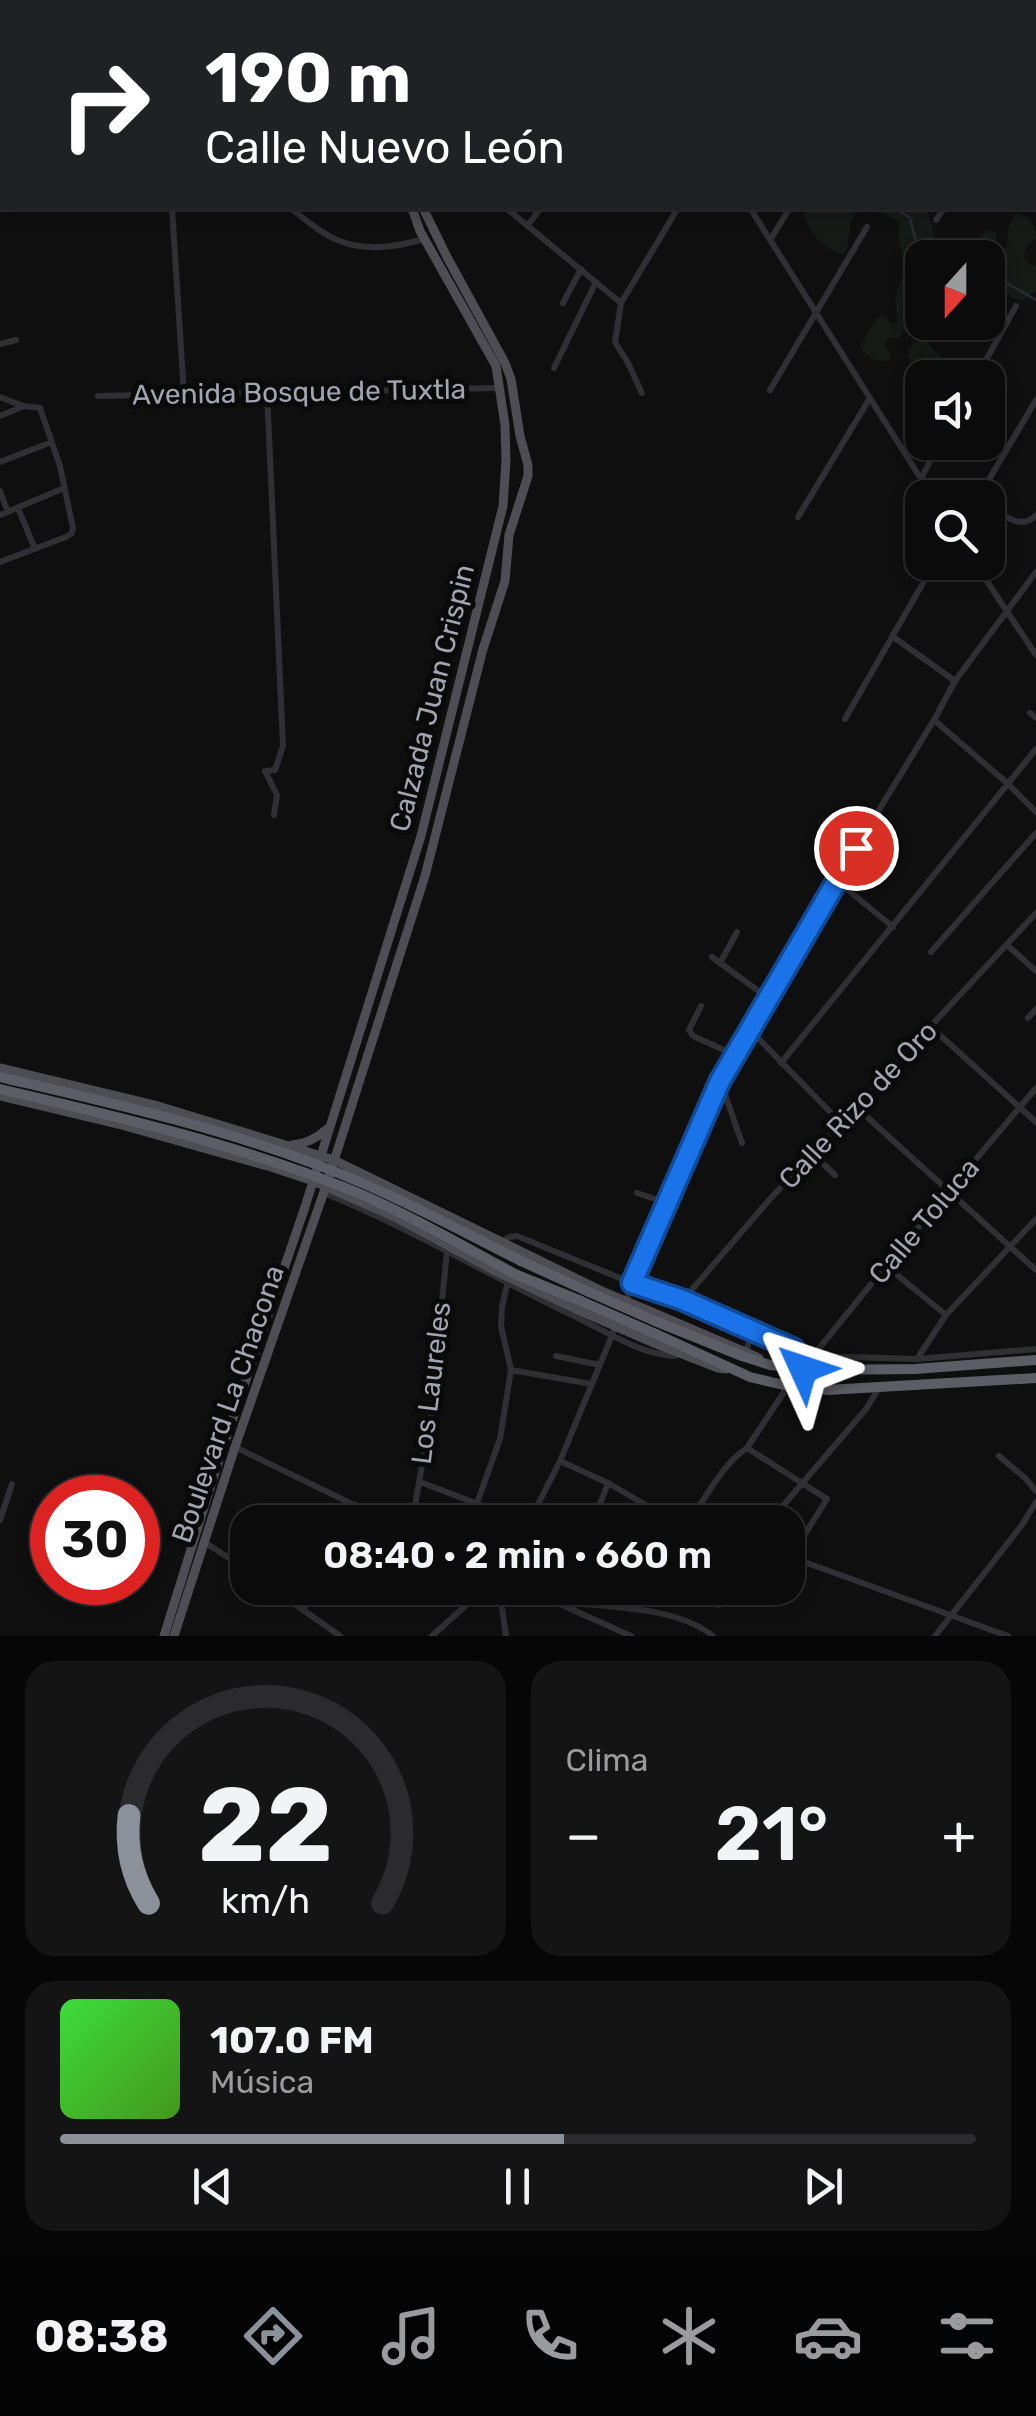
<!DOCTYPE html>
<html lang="es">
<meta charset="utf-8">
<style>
body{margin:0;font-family:Rubik,sans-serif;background:#141415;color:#f1f3f6;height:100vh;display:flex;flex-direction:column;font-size:38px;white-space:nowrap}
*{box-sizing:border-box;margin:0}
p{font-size:32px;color:#9a9b9d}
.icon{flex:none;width:55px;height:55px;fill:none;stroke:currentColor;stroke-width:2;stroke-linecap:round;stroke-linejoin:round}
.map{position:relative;height:1636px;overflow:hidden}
.sheet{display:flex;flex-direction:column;gap:25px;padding:25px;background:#060607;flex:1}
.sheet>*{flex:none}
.hud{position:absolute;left:0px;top:0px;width:1038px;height:210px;box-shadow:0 5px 15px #0003,0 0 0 2px #2b2b2d;background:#202124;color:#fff;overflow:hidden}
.needle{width:65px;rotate:201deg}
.fabs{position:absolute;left:905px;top:240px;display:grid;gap:20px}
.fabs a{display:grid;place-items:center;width:100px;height:100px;border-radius:20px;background:#0b0b0c;box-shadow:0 5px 15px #0003,0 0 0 2px #2b2b2d;font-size:50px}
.speed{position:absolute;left:30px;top:1475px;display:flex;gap:20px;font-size:50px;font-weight:700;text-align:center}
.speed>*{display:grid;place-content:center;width:130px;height:130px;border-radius:50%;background:#0b0b0c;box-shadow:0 5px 15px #0003,0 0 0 2px #2b2b2d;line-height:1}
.speed .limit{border:15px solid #d22;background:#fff;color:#111}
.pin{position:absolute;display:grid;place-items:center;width:85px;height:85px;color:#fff;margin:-42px;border:5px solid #fff;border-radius:50%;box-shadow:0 2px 10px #0007}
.me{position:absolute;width:110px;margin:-55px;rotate:312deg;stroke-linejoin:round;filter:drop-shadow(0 0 8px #0008)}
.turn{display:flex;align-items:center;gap:35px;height:210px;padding:0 40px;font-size:45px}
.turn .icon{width:130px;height:130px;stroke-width:2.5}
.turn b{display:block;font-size:70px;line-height:85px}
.big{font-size:75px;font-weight:600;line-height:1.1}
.sheet .tile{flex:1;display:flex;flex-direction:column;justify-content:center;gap:15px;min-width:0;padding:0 35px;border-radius:30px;background:#141415}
.sheet .dial{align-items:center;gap:0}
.dial svg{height:260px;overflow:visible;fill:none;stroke:#2b2b2d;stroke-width:7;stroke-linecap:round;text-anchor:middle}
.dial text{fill:#f1f3f6;stroke:none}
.song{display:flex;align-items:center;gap:30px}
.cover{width:120px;height:120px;border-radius:15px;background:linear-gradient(135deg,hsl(120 70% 55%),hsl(100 70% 35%))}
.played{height:10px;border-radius:5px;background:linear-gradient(90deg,#8c9099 55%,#2b2b2d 55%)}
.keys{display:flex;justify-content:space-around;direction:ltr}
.heat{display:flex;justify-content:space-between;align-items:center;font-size:55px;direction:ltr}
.sheet .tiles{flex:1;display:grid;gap:25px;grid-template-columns:1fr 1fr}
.tile:last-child{grid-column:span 2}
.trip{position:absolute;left:230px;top:1505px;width:575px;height:100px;border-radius:30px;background:#0b0b0c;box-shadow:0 5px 15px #0003,0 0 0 2px #2b2b2d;font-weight:600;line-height:100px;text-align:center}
.menu{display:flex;height:160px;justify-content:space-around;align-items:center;background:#040405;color:#9a9b9d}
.menu .icon{width:70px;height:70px}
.menu .active{color:#8c9099}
.menu b{font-size:45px;color:#f1f3f6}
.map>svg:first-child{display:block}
.green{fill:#161a17}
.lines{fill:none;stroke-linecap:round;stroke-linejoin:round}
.stream{stroke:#272b32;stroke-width:2.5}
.minor{stroke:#303034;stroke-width:6}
.major{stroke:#4d4d53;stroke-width:9}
.highway{stroke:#5d5e65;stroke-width:10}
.major-bridge{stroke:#4d4d53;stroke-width:9}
.highway-bridge{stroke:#5d5e65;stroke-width:10}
.route-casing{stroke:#114b97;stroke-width:25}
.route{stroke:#1a73e8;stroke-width:18}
.labels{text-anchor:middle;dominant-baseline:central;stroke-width:10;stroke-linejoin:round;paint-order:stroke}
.street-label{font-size:28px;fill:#a2a4af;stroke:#0a0a0b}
</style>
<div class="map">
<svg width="1036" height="1636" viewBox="0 0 1036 1636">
<rect width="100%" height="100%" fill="#0f0f10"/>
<path class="green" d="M813 208H861C843 223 855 238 843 254 824 251 809 231 803 213Z
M868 208H927L941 257 922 258V322L942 323 924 335 932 348 948 363 945 367 931 362 918 366 909 357 908 350 917 341 920 332 909 324 904 328 899 339 890 338 886 341 885 348 891 353 890 358C881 365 868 357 861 349V344L879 316H884L892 324 897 322 895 295 907 269 899 244V224L895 219Z
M1015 213C1030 215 1036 224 1036 238L1028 245 1024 256 1029 264 1036 266V291L1023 300 1014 299 1003 291 988 296V258L955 257V251L965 238 970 242H976L987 230 992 231 997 235 995 247 1001 249 1006 248 1009 227Z"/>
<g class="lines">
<path class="stream" d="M895 208 910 218 922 266
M988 277 995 276 1036 300"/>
<path class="minor" d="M347 0 349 2
M399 0 401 2
M470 0 471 2
M618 0 619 2
M1009 0 1013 2
M206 2 207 0
M811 2 812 0
M944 2 946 0
M1035 17 1036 18
M1035 74 1036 73
M1035 157H1036
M172 208 184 395
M290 208C304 218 320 233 337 240 365 252 396 247 425 239
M506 208 621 303
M750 208 933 498
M936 220 944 208
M527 226 541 208
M770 240 790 208
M563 303 581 269
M0 344 16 340
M554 368 596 282
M976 378 1016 306
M770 390 867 227
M267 391 283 746 275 770 265 771 277 795 274 815
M642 393 628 363 615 342 621 303 678 208
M98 396 499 388
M0 397 23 406
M0 416 24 406 40 408 60 466 73 528 72 533 66 537 0 562
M0 462 52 442
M922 477 940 442
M0 491 8 512
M978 498 1036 400
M988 507C1004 515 1022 531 1036 515
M18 508 35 549
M0 515 64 488
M798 517 870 398
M974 562 1036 655
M892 636 955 681
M1030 713 1036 718
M845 719 935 562
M934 720 1007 783 1036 812
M836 880 893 927
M1007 945 1036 971
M931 952 1036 833
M712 957 768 998
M720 963 737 932
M701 1006 689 1030 693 1036 735 1055
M1028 1018 1036 1009
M931 1027 1036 1122
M750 1030 840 1122
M781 1063 1036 749
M721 1083 742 1143
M856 1107 1036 1270
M812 1153 835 1175
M324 1193C413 1229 495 1279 582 1320 610 1334 643 1355 675 1356L678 1353
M637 1193 667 1203
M500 1242 509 1237 517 1236 632 1283 683 1300 813 1356 917 1359 1036 1349
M884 1268 896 1274 946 1315
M683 1300 770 1199 1036 913
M624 1305 720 1081 836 880 934 720 955 681 1036 572
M746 1352 752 1331
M556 1356 600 1365
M813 1356 884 1268 1036 1088
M917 1359 946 1315 1036 1219
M511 1370 592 1384
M235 1447 389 1522
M747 1448 827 1499 805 1534
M999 1456 1025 1478 1036 1491
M560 1461 608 1483 675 1522
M420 1482 525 1522
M477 1503 500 1439 511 1370 501 1326 502 1307 507 1285
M0 1520 12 1484
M347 1522 356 1505
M412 1522 434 1398 438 1340 447 1251
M529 1522 560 1461 616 1326
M593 1522 608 1483
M689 1522C706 1498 722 1464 747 1448L788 1386
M769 1522 866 1409 879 1388
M204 1542 248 1570
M788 1556 1008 1636
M272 1588 340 1636
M499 1588 506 1636
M524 1588 631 1636
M560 1602C606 1607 676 1606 713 1636
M719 1605 727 1588
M303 1610 314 1588
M432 1636 485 1588
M935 1636 1022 1525 1036 1502"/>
<path class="major" d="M522 2 524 0
M0 1068 158 1106 334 1160 606 1293
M0 1096 118 1124 271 1167 313 1181 397 1218 497 1272 576 1309
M292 1145C307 1144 317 1138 327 1129
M647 1310 759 1358
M654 1343 718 1368 726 1369
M164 1636 222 1450 305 1207 421 836 503 506 506 461 505 425 496 366 420 231 412 208
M174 1636 235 1447 326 1186 425 876 483 649 505 581 509 535 528 476V465L520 436 511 379 505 363 447 257 423 208"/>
<path class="highway" d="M521 1261 589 1292
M517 1275 581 1301
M655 1321 742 1356 770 1365 812 1370 915 1369 1036 1360
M656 1334 750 1377 788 1386 827 1390 1036 1378"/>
<path class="major-bridge" d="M606 1293 647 1310
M576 1309 654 1343"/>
<path class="highway-bridge" d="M0 1077C124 1106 252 1134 369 1186 421 1209 471 1236 521 1261
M0 1089C116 1116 235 1144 346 1188 405 1212 461 1245 517 1275
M589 1292 655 1321
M581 1301 656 1334"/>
</g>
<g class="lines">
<defs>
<path id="route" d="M803 1369 794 1349 683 1300 632 1283 720 1081 856 848"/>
</defs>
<use href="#route" class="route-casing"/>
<use href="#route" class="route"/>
</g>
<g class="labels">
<g class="street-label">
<text transform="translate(299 392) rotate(-1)">Avenida Bosque de Tuxtla</text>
<text transform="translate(432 698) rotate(-76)">Calzada Juan Crispin</text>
<text transform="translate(858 1105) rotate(-47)">Calle Rizo de Oro</text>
<text transform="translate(924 1221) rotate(-50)">Calle Toluca</text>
<text transform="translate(431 1383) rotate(-83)">Los Laureles</text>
<text transform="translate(228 1404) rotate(-71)">Boulevard La Chacona</text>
</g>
</g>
</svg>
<div class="fabs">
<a><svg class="needle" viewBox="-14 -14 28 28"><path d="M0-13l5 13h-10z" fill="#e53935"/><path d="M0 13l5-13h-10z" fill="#9a9b9d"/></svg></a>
<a><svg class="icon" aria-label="sound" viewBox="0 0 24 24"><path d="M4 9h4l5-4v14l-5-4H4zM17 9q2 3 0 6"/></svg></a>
<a><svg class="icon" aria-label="search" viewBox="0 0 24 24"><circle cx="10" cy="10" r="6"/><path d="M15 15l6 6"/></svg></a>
</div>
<div class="speed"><div class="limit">30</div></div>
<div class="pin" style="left:856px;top:848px;background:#d93025"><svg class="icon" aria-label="arrive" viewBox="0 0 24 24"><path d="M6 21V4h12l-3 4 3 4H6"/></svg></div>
<svg class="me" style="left:803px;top:1369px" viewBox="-20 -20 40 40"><path d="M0-17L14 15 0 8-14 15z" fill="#1a73e8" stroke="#fff" stroke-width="4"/></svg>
<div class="trip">08:40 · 2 min · 660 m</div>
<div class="hud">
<div class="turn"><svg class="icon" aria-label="right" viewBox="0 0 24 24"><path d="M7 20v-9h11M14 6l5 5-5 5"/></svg><div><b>190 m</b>Calle Nuevo León</div></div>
</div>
</div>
<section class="sheet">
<div class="tiles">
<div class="tile dial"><svg viewBox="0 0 100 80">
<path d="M14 69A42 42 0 1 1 86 69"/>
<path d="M14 69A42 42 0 0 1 8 42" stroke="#8c9099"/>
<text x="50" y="56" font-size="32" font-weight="700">22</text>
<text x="50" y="72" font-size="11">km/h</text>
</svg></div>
<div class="tile"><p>Clima</p>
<div class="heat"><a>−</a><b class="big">21°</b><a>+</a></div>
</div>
<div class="tile">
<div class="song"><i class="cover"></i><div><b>107.0 FM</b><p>Música</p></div></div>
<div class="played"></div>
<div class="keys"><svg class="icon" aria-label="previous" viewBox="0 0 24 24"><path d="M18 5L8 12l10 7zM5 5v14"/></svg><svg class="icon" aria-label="pause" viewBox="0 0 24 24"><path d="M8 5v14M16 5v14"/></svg><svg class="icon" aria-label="next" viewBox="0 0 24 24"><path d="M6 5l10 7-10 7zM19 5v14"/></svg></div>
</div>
</div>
</section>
<nav class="menu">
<b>08:38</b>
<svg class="icon active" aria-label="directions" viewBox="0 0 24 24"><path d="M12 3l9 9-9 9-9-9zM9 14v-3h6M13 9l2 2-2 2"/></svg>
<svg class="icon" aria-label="music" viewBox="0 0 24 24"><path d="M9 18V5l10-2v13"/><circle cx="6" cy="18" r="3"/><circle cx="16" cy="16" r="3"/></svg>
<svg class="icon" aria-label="phone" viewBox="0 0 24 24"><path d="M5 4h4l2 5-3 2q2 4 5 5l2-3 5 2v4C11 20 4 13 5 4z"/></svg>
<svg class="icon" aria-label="climate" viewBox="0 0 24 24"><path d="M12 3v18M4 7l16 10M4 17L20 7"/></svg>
<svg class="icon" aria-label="car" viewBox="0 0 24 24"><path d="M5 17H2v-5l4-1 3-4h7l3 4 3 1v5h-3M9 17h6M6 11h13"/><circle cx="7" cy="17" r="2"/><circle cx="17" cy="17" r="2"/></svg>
<svg class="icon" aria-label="filters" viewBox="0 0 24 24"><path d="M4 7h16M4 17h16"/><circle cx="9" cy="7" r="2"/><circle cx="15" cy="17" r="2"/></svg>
</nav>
